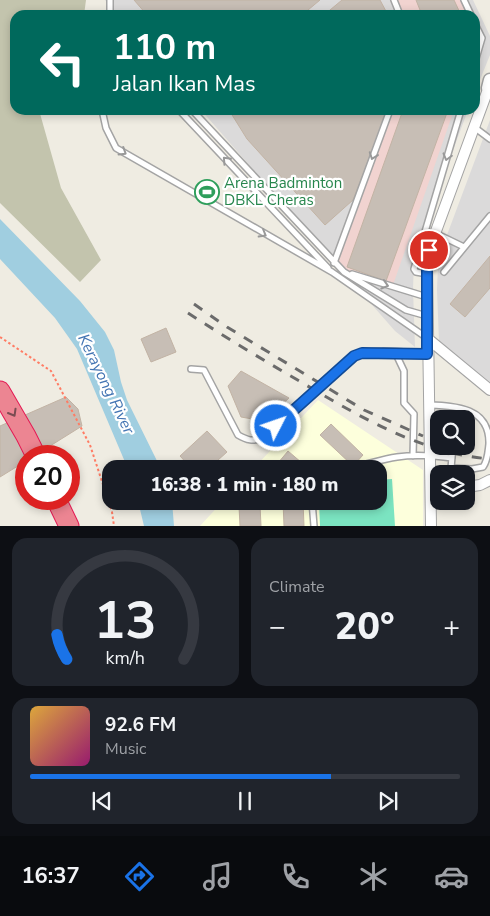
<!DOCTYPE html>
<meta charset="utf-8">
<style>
body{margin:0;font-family:"Nunito Sans",sans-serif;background:#20242c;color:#f1f3f6;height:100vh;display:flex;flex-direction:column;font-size:19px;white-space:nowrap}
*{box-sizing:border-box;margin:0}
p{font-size:16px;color:#9ea1a6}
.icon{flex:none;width:28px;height:28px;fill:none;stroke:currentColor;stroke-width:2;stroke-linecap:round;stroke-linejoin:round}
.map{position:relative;height:526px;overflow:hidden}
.panel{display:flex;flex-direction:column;gap:12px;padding:12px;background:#0d0f14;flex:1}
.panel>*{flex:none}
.banner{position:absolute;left:10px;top:10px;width:470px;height:105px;border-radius:15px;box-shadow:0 2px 8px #0003;background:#00695c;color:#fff;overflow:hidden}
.buttons{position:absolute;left:430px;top:410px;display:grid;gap:10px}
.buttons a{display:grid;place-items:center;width:45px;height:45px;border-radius:10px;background:#171b24;box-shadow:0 2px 8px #0003;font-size:25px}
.speed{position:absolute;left:15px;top:445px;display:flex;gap:10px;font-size:25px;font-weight:700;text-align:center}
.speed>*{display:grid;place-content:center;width:65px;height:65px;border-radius:50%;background:#171b24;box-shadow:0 2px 8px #0003;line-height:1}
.speed .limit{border:8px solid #d22;background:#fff;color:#111}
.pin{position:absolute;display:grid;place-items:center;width:42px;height:42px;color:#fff;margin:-21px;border:2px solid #fff;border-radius:50%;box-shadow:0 1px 5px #0007}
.me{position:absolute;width:55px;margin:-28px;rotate:49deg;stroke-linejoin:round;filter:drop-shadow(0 0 4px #0008)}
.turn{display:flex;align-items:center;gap:18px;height:105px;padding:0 20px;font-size:22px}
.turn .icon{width:65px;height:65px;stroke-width:2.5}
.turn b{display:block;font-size:35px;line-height:42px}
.big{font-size:38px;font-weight:800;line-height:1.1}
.panel .tile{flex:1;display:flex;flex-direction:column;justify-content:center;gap:8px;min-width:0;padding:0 18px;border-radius:15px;background:#20242c}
.panel .dial{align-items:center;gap:0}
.dial svg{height:130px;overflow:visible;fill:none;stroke:#363941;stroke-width:7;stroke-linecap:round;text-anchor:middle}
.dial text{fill:#f1f3f6;stroke:none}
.song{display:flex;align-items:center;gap:15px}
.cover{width:60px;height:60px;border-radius:8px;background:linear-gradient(135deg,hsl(40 70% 55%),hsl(320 70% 35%))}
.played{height:5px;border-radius:2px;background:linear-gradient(90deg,#1a73e8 70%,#363941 70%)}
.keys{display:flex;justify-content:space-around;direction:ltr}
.heat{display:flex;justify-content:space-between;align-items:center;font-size:28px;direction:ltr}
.panel .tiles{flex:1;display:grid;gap:12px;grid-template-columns:1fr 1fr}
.tile:last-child{grid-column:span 2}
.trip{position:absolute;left:102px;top:460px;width:285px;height:50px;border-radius:15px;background:#171b24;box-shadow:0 2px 8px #0003;font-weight:800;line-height:50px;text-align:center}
.dock{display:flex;height:80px;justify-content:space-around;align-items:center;background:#090b0e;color:#9ea1a6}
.dock .icon{width:35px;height:35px}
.dock .active{color:#1a73e8}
.dock b{font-size:22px;color:#f1f3f6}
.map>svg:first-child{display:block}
.residential{fill:#dbdada}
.commercial{fill:#f1d3d0}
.education{fill:#fdffdc}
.construction{fill:#c3c4ad}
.pitch{fill:#7be4c1}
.water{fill:#a0cee0}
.building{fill:#c7beb5;stroke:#c2b3a4}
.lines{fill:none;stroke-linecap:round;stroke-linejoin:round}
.service-casing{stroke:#a4a4a4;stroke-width:8}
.minor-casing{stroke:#a4a4a4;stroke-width:12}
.tertiary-casing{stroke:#a4a4a4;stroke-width:15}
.motorway-casing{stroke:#e41953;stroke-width:21}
.path{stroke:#ff7c64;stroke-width:2;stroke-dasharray:2.5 2.5;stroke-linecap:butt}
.service{stroke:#fff;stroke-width:5}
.minor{stroke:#fff;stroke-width:10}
.tertiary{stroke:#fff;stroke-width:12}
.motorway{stroke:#ec8592;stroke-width:19}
.rail{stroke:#6b6b6b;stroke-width:3;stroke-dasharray:10 10;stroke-linecap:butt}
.oneway{stroke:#999}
.oneway2{stroke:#7a4c52}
.route-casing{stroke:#114b97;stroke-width:12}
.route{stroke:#1a73e8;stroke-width:9}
.labels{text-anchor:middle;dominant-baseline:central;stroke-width:4.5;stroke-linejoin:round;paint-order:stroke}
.leisure-label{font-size:15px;fill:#27864d;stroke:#fff;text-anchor:start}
.water-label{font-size:16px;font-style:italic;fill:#4475b3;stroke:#fff}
</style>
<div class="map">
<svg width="490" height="526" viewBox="0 0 490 526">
<rect width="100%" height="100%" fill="#efece2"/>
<path class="residential" d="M105 0H473L490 36V55L475 92V15H118Z
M201 110H468L418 244 414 261 413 289 415 347 395 331Z
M490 120V384L439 342 437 290 438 265 441 251Z"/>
<path class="commercial" d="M396 0H461L468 15H403Z
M392 110H454L393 285 346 270 336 262Z"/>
<path class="education" d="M318 400 423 470V526H200L223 501H379V469H253Z"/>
<path class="construction" d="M0 0H86L84 15H15V110H39L61 188 101 260 80 282 0 203Z"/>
<path class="pitch" d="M392 479 395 526H320L319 501H379V480Z"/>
<path class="water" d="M0 219 80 301 105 332 114 350 121 382 127 400 161 469H128L77 349 55 318 0 259Z
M138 501H172L174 526H144Z"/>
<path class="building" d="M134 0H320L302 15H147Z
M342 0H380L388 15H324Z
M416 0H454L461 15H422Z
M229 110H388L353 200 325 225 247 139Z
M403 110H448L386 281 347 267Z
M490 256V288L465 317 450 304Z
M166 328 176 352 151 362 141 339Z
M241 371 289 398 264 421 241 417 228 386Z
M66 397 78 409 82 426 34 456H26V461L0 477V426Z
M331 424 363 455 353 466 320 435Z
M207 431 227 452 208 469H192L180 456Z
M288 451 302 463 297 469H273Z
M283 501H303L304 526H284Z
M260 505 261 526H240L239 506Z"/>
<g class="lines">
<defs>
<path id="service" d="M394 0 400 15
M464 0 471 15
M110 15V0
M475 24 482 38 475 62
M102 110 106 128 116 148 332 272 427 338
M179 110 328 268
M192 110 344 272 406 310 427 316
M474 127 490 139
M435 233 464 247
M334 263 390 110
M444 272 490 216
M352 274 427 297
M427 274 416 272 414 269 461 110
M395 352 404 371V403L414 414 413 456
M191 369 204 370 238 435C247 440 253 442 262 438L355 356C373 347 407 353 427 354
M429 405C455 406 490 407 489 444 488 452 488 460 483 467L472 469 451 468 453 446
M340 469C359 467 378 460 397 457 416 454 434 456 452 458
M312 501 314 526"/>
<path id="minor" d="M427 338 490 390
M466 487 480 485 490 480
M431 526 427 262 429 250 490 84"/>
<path id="tertiary" d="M488 88 490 80"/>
<path id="motorway" d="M0 391 26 436 36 456
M56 499 69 526"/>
</defs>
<use href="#service" class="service-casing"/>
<use href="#minor" class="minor-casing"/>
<use href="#tertiary" class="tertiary-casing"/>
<use href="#motorway" class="motorway-casing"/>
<path class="path" d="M0 337 51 371 90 445 112 512 114 526"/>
<use href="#service" class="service"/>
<use href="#minor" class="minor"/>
<use href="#tertiary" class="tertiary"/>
<use href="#motorway" class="motorway"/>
<path class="rail" d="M194 304 227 327 364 410 423 436
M188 313C225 337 263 360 301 382 360 417 421 453 490 459"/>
</g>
<defs><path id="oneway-chevron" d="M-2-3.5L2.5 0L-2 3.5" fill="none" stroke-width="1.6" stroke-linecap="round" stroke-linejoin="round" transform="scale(1.25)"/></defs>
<g class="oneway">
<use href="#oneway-chevron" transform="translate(123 152) rotate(32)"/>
<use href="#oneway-chevron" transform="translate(373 156) rotate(110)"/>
<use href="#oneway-chevron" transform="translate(447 157) rotate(106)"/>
<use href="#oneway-chevron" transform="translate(226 160) rotate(-133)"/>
<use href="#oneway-chevron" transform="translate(263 234) rotate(30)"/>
<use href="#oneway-chevron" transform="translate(385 285) rotate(17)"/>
</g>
<use class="oneway2" href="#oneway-chevron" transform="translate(13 413) rotate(60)"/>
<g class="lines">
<defs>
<path id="route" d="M276 426 354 356 362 353 427 354V262L429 250"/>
</defs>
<use href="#route" class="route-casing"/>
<use href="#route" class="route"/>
</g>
<defs>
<symbol id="stadium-ring" viewBox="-11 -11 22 22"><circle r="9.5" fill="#fff" stroke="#2e9e5b" stroke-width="1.5"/><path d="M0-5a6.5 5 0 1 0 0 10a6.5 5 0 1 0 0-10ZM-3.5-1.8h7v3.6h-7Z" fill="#2e9e5b"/></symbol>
</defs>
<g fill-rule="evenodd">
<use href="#stadium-ring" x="193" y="178" width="28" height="28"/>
</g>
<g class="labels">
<g class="leisure-label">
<text x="224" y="183">Arena Badminton<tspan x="224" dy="17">DBKL Cheras</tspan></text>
</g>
<g class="water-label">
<text transform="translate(106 384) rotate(64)">Kerayong River</text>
</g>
</g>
</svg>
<div class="buttons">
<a><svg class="icon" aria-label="search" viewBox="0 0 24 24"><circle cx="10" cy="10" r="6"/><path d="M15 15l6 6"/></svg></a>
<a><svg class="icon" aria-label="layers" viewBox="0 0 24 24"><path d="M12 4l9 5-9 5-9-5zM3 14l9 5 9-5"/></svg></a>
</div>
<div class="speed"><div class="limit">20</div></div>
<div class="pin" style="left:429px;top:250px;background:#d93025"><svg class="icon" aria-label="arrive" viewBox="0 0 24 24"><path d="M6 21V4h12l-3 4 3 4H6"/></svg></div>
<svg class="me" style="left:276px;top:426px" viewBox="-20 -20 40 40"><circle r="17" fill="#1a73e8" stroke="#fff" stroke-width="3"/><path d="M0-11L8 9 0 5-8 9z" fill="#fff"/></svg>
<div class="trip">16:38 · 1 min · 180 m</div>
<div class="banner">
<div class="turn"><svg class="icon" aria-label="left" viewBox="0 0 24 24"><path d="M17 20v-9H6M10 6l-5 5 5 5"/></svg><div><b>110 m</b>Jalan Ikan Mas</div></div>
</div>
</div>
<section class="panel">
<div class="tiles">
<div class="tile dial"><svg viewBox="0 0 100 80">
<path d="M14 69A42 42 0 1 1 86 69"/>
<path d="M14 69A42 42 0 0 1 8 54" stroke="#1a73e8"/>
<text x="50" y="56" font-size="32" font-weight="700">13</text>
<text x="50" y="72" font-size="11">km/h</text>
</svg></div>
<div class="tile"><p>Climate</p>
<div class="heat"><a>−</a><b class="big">20°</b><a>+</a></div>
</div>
<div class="tile">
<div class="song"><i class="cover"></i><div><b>92.6 FM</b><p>Music</p></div></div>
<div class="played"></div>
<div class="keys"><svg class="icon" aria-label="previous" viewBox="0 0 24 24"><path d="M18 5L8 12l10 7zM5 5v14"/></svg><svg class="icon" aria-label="pause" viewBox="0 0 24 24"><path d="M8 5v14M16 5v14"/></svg><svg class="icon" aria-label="next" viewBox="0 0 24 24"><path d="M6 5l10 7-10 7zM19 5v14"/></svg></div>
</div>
</div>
</section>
<nav class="dock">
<b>16:37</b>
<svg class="icon active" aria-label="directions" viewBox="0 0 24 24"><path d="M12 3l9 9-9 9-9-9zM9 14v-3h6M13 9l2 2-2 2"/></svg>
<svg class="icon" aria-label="music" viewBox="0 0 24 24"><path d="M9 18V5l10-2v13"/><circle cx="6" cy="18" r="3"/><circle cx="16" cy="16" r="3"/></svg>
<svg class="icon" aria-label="phone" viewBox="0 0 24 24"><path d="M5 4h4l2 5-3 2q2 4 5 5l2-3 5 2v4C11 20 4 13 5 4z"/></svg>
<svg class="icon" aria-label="climate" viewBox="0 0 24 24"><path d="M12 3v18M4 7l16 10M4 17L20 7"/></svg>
<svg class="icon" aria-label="car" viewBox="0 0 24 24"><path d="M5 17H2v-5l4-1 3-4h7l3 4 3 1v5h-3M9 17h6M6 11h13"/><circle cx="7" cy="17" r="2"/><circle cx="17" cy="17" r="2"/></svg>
</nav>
